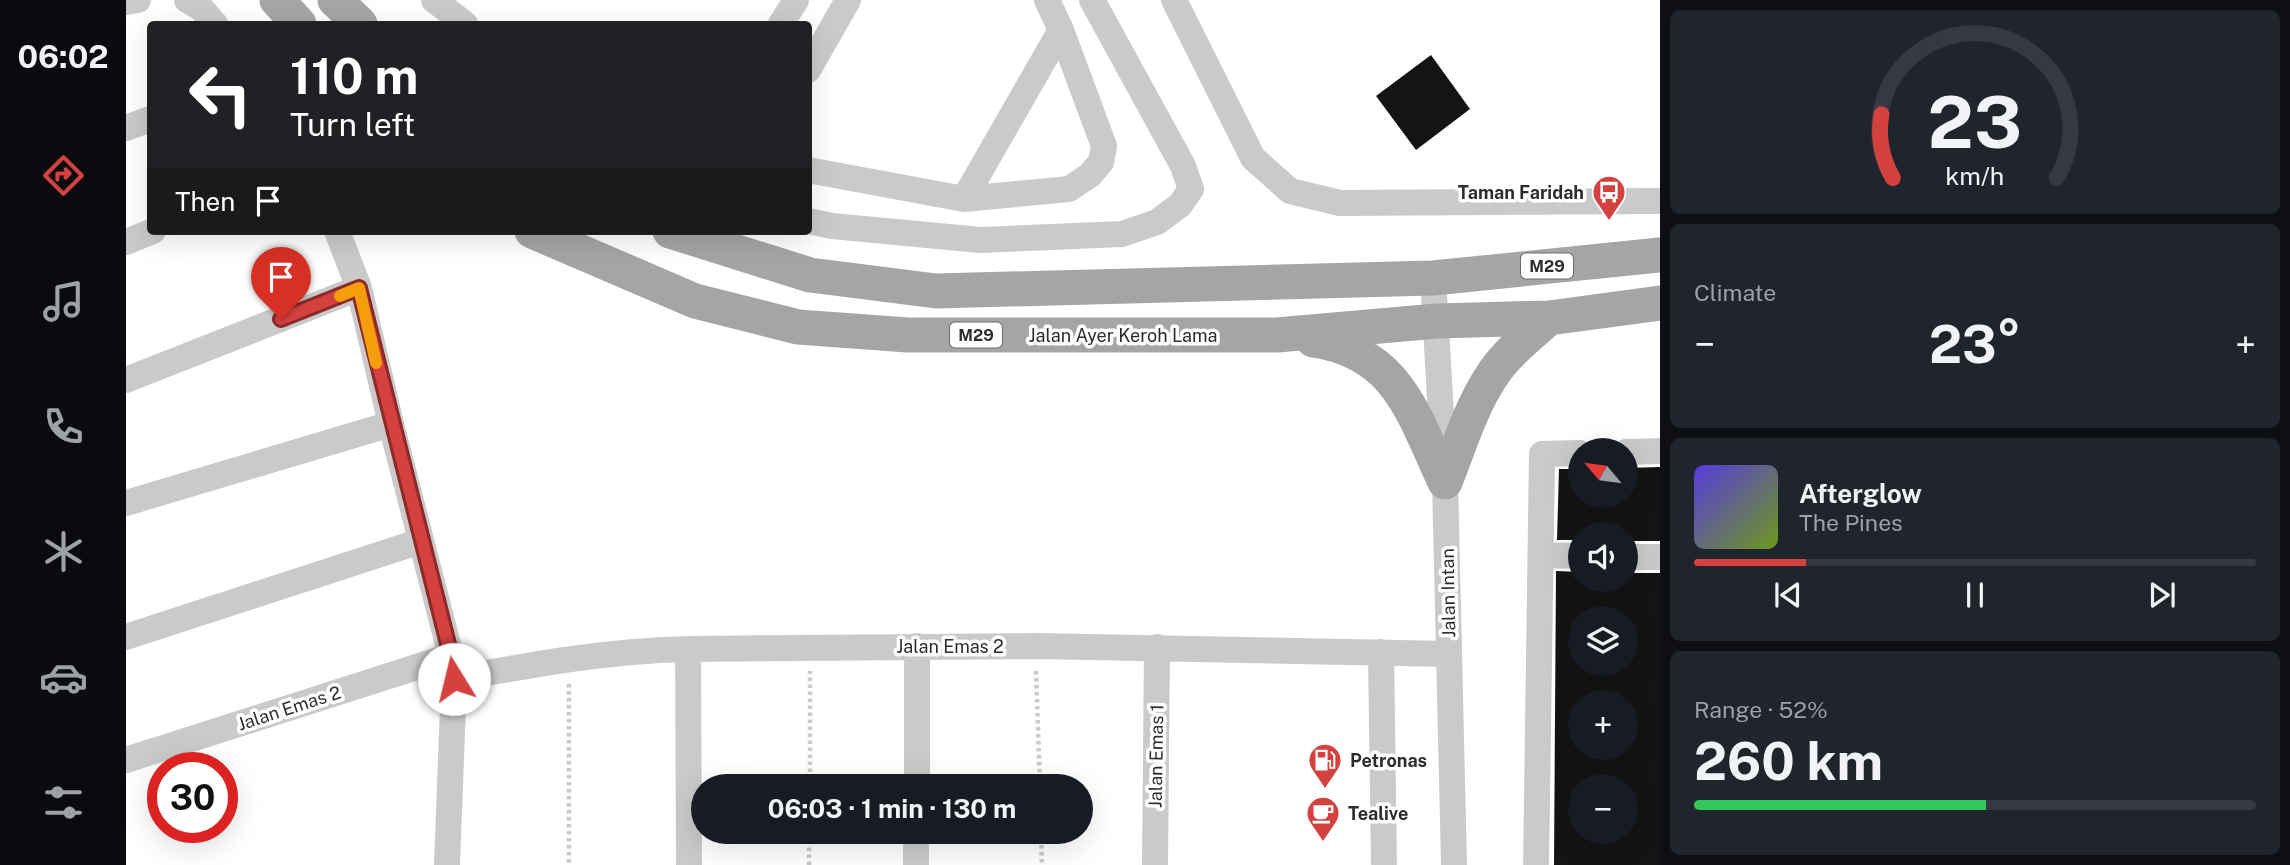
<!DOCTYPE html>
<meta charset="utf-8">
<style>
body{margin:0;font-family:"Public Sans",sans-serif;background:#20242c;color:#f1f3f6;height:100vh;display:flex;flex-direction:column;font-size:26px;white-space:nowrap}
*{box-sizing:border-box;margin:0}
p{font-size:23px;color:#9ea1a6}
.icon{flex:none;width:38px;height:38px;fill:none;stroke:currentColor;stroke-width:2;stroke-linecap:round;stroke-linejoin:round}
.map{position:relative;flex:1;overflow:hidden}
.sheet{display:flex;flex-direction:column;gap:10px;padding:10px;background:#0d0f14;width:630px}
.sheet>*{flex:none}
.guide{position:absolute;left:21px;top:21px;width:665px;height:214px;border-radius:7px;box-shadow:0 7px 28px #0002;background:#202124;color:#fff;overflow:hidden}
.needle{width:46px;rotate:299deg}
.tools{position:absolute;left:1442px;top:438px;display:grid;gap:14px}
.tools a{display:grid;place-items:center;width:70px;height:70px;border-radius:50%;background:#171b24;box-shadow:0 7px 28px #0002;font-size:35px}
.speed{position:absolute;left:21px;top:752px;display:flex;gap:14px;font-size:35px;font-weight:700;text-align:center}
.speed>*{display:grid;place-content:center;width:91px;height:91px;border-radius:50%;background:#171b24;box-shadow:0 7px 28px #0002;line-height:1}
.speed .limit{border:10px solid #d22;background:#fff;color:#111}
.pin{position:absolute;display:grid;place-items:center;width:60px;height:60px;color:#fff;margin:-72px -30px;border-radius:50% 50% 50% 0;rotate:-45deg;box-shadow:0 0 7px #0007}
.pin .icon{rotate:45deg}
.me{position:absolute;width:77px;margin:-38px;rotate:351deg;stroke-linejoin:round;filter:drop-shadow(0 0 5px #0008)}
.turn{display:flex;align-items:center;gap:24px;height:147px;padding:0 28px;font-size:32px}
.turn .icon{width:91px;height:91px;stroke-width:2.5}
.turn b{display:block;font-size:49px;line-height:60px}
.then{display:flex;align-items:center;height:66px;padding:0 28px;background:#0003;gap:14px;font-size:26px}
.big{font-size:52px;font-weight:700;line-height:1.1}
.sheet .widget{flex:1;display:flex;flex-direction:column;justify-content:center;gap:10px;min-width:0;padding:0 24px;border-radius:10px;background:#20242c}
.sheet .dial{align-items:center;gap:0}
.dial svg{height:182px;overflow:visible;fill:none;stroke:#363941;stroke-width:7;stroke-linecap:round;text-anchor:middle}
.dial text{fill:#f1f3f6;stroke:none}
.song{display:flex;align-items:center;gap:21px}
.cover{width:84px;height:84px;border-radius:10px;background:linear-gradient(135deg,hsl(250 70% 55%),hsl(80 70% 35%))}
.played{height:7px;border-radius:4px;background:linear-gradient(90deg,#d4423f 20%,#363941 20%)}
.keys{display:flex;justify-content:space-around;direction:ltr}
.heat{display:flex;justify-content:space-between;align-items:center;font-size:38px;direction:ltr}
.charge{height:10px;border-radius:5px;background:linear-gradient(90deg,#34c759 52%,#363941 0)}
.trip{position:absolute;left:565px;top:774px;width:402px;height:70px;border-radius:35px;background:#171b24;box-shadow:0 7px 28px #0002;font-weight:700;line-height:70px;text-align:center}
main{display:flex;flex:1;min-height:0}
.menu{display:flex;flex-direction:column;width:126px;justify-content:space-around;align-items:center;background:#090b0e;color:#9ea1a6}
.menu .icon{width:49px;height:49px}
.menu .selected{color:#d4423f}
.menu b{font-size:32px;color:#f1f3f6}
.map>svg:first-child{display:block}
.building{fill:#141414;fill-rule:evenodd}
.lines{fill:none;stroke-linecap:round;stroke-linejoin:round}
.path{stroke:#cacaca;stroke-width:4.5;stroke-dasharray:3.5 3.5;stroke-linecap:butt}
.minor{stroke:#cacaca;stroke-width:26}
.major{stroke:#a5a5a5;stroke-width:35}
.route-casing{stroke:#8a2b29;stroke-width:18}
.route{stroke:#d4423f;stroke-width:12}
.slow{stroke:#f59e0b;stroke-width:12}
.labels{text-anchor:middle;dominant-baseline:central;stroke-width:7;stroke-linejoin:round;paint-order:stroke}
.shield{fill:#fff;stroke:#6c6c6c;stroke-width:2}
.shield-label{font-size:16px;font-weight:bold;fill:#2d2d2d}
.poi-label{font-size:18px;font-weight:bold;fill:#2d2d2d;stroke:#fff;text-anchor:start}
.street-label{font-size:18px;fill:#2d2d2d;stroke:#fff}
</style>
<main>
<nav class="menu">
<b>06:02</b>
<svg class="icon selected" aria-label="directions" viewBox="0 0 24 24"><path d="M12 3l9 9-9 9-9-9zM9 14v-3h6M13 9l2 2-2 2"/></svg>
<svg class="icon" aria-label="music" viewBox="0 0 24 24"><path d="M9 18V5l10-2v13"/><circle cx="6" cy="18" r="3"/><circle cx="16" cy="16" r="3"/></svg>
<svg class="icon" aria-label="phone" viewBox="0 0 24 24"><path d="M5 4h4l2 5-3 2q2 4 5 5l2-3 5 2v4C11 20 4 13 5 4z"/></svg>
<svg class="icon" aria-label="climate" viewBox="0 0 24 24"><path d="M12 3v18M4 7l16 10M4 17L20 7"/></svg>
<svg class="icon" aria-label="car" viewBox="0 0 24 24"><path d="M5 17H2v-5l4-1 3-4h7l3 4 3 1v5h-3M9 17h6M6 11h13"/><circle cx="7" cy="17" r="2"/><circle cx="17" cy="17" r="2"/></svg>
<svg class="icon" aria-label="filters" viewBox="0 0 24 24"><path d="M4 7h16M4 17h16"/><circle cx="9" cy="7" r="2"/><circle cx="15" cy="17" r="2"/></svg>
</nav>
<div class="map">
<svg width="1534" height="865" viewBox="0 0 1534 865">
<rect width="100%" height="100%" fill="#fff"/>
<path class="building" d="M1305 55 1344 109 1290 150 1250 96Z
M1534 467V541H1500V534H1454V540H1431L1433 469H1454V495H1500V468Z
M1430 571 1454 572V583L1500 582V573H1534V865H1428ZM1454 618H1500V663H1454ZM1454 702H1500V747H1454ZM1454 786H1500V831H1454Z"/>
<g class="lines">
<path class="path" d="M910 671 914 786
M443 684V865
M684 786V671
M915 831 916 865
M683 865V831"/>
<path class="minor" d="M61 0 75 8 89 24
M308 0 339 24
M1048 0 1127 158 1164 191 1214 203 1534 201
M0 2 12 0
M655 24 670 0
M682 70 722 0
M0 128 24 119
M682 170 838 199 943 189 964 175 975 162 978 146 935 30 921 0
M838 199 935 30
M682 221 706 226 854 240 996 234 1031 222 1054 205 1065 189 1057 166 966 0
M211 231 233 288 265 424
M0 242 27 231
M1307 278 1319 482 1328 865
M0 380 233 288
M1500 452 1534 451
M0 503 265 424 325 656 328 679 321 865
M1415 555 1454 556
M1500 557H1534
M0 637 295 541
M562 649 563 865
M1255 652 1258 865
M328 679C409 664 479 651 562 649L910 646 1323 654
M0 760 325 656
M791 786V646
M790 865V831
M1029 865 1031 647
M1410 865 1416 454 1454 453"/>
<path class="major" d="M151 0 173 24
M209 0 234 24
M406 231 569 301 672 327 782 335H1151L1311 321 1423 318 1534 303
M544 231 684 275 810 291 1307 278 1534 255
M1187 340C1272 352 1287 414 1319 482
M1319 482C1333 447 1344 409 1365 377 1379 354 1403 336 1423 318"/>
</g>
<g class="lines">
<defs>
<path id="route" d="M155 319 233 288 325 656 328 679"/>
</defs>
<use href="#route" class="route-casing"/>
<use href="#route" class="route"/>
<path class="slow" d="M214 296 233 288 250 363"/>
</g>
<defs>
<symbol id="bus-pin" viewBox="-11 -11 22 30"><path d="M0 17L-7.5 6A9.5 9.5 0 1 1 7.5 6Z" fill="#d4423f" stroke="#fff"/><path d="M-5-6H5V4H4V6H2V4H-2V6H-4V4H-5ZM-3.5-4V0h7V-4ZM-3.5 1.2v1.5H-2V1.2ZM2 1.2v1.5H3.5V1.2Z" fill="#fff"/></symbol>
<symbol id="fuel-pin" viewBox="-11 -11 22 30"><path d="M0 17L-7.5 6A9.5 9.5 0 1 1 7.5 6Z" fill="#d4423f" stroke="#fff"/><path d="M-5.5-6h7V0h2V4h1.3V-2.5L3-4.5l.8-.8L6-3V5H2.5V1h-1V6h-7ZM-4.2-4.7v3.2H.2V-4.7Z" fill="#fff"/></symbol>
<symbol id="cafe-pin" viewBox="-11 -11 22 30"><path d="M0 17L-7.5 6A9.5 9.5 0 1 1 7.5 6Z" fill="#d4423f" stroke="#fff"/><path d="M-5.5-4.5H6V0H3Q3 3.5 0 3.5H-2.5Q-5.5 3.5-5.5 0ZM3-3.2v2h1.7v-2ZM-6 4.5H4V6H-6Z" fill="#fff"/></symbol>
</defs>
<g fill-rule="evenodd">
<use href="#bus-pin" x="1464" y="173" width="38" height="52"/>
<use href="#fuel-pin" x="1180" y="741" width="38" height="52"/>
<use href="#cafe-pin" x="1178" y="794" width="38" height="52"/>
</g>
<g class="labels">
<g class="shield">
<rect x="1395" y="253.5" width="52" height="25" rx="5"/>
<rect x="824" y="322.5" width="52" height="25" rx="5"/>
</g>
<g class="shield-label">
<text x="1421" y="266">M29</text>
<text x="850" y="335">M29</text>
</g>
<g class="poi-label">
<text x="1458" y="192" text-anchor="end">Taman Faridah</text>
<text x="1224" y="760">Petronas</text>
<text x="1222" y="813">Tealive</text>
</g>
<g class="street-label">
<text x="997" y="335">Jalan Ayer Keroh Lama</text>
<text transform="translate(1322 593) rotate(-91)">Jalan Intan</text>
<text x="824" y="646">Jalan Emas 2</text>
<text transform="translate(163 708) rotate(-18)">Jalan Emas 2</text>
<text transform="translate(1030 756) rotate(-89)">Jalan Emas 1</text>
</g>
</g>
</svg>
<div class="tools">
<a><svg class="needle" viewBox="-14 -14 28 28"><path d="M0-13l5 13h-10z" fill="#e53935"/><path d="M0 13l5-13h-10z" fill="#9ea1a6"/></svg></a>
<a><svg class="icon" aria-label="sound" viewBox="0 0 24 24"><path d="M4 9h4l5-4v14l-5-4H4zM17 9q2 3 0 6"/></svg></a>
<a><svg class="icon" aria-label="layers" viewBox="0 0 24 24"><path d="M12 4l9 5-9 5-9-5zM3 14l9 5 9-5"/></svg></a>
<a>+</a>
<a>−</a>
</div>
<div class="speed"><div class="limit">30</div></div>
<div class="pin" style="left:155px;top:319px;background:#d93025"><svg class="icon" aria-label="arrive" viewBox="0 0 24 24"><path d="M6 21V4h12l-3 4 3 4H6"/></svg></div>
<svg class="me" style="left:328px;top:679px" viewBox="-20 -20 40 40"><circle r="19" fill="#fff"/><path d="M0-13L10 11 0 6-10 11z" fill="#d4423f"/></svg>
<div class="trip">06:03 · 1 min · 130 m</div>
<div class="guide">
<div class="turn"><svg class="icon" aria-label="left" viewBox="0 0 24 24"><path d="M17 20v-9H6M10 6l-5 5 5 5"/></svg><div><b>110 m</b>Turn left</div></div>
<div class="then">Then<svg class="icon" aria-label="arrive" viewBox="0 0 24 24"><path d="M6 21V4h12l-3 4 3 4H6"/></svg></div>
</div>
</div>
<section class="sheet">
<div class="widget dial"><svg viewBox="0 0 100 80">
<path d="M14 69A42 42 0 1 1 86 69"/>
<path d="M14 69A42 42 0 0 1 9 41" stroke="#d4423f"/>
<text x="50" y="56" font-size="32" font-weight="700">23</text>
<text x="50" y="72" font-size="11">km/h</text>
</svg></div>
<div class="widget"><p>Climate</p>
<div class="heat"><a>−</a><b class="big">23°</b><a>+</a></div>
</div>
<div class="widget">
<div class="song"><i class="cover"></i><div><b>Afterglow</b><p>The Pines</p></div></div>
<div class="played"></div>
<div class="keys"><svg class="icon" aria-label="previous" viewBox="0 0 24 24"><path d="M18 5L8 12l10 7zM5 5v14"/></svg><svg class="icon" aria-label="pause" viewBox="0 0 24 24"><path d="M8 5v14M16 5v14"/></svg><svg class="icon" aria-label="next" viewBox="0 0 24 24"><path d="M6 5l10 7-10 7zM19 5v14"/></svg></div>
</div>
<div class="widget"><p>Range · 52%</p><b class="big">260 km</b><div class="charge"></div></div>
</section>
</main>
